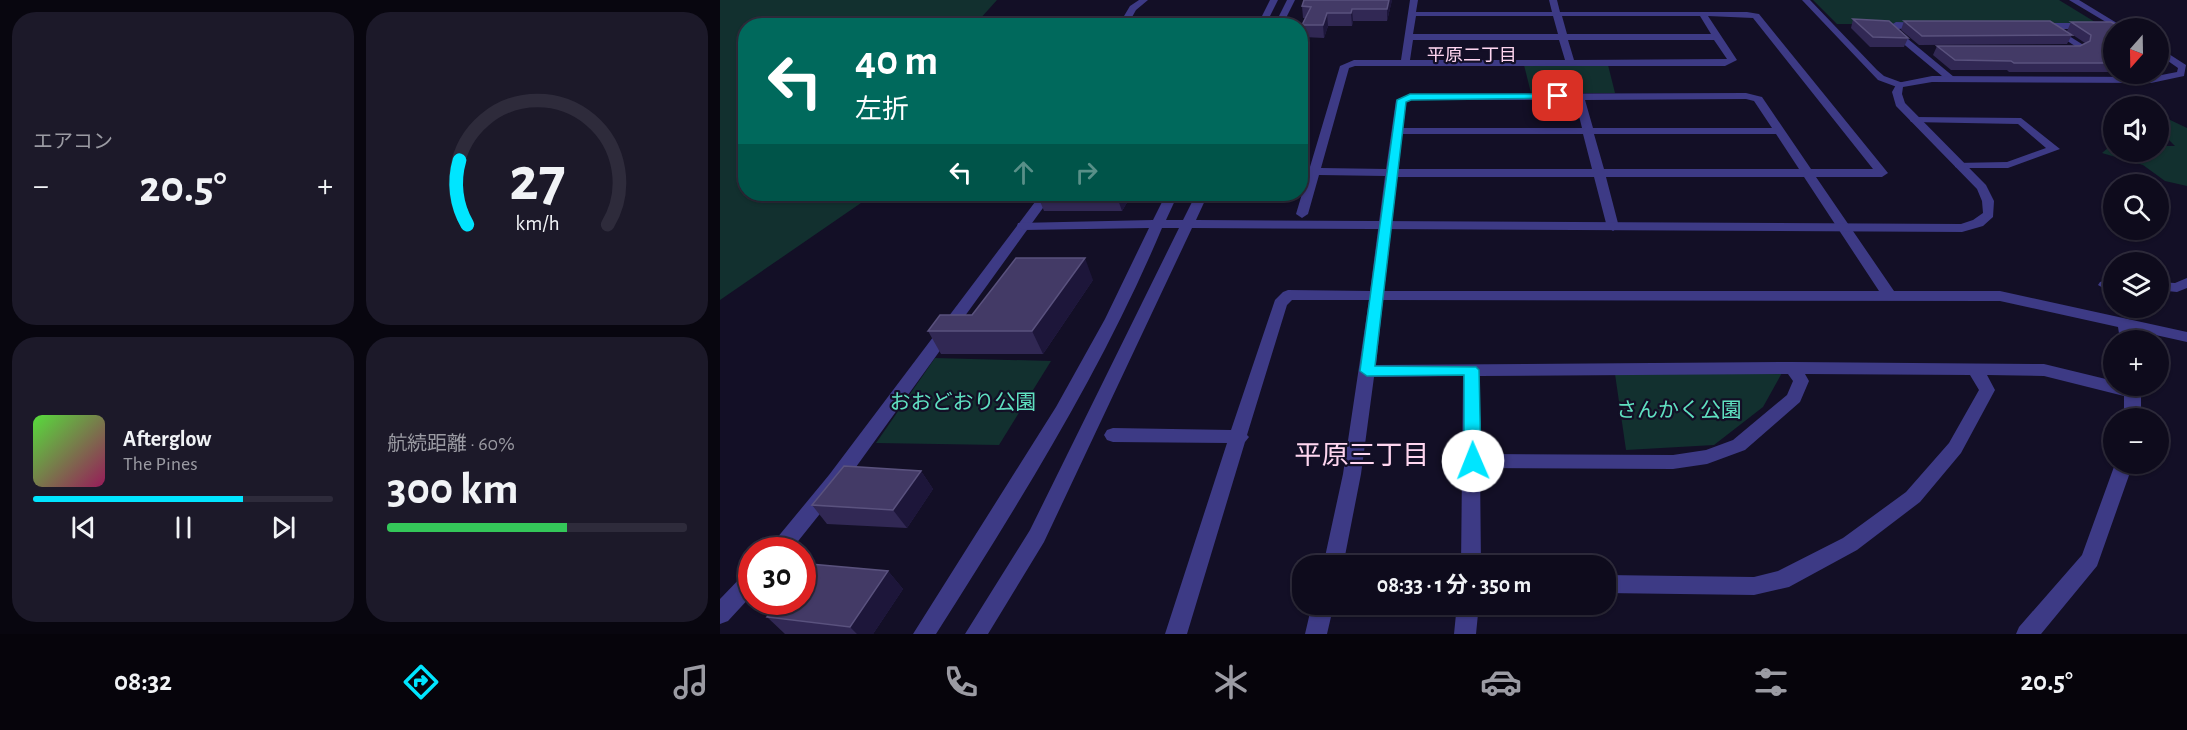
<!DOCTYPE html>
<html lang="ja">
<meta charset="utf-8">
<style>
body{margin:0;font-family:"Alegreya Sans","Noto Sans JP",sans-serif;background:#1c1929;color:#f1f3f6;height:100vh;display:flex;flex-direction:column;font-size:22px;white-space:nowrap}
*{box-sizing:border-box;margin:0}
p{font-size:20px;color:#9b9ba3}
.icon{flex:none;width:33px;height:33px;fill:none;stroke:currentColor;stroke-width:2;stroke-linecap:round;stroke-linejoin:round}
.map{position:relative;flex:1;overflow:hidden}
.details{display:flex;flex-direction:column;gap:12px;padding:12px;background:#08060f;width:720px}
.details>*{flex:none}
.banner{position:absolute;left:18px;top:18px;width:570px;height:183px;border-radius:24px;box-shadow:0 2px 4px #0004,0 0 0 2px #2e2b3b;background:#00695c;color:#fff;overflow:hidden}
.needle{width:39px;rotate:200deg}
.buttons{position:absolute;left:1383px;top:18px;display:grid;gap:12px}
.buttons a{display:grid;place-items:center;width:66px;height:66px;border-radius:50%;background:#0e0b1c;box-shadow:0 2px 4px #0004,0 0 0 2px #2e2b3b;font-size:30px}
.speed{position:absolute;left:18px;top:537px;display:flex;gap:12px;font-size:30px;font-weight:700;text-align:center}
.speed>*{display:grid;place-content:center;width:78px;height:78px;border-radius:50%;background:#0e0b1c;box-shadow:0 2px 4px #0004,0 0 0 2px #2e2b3b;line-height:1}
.speed .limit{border:9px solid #d22;background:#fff;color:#111}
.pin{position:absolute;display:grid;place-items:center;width:51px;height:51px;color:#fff;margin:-26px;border-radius:12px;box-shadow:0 3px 9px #0006}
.me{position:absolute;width:66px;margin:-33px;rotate:359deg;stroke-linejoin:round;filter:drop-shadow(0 0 4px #0008)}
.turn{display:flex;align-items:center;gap:21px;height:126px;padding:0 18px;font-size:27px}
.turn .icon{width:78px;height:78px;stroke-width:2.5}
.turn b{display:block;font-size:42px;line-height:51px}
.lanes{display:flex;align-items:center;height:57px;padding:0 18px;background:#0003;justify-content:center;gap:30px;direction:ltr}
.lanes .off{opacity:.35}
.big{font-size:45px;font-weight:700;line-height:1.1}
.details .widget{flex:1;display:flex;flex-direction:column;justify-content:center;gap:9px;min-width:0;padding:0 21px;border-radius:24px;background:#1c1929}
.details .dial{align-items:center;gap:0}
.dial svg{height:156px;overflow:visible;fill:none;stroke:#2e2b3b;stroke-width:7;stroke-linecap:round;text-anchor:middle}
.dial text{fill:#f1f3f6;stroke:none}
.song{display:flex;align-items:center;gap:18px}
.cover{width:72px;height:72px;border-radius:9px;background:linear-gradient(135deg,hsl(110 70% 55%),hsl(330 70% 35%))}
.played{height:6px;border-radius:3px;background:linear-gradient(90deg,#00e5ff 70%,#2e2b3b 70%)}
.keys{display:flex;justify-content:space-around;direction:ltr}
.heat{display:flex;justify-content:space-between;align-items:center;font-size:33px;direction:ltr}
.charge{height:9px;border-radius:4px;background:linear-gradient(90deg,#34c759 60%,#2e2b3b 0)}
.details .tiles{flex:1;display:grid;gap:12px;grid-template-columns:repeat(2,1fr)}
.trip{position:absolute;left:572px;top:555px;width:324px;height:60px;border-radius:24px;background:#0e0b1c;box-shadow:0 2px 4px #0004,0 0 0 2px #2e2b3b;font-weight:700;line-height:60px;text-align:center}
.dock{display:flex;height:96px;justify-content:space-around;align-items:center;background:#06040b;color:#9b9ba3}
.dock .icon{width:42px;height:42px}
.dock .active{color:#00e5ff}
.dock b{font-size:27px;color:#f1f3f6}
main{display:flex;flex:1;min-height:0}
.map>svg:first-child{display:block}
.green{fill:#12302f}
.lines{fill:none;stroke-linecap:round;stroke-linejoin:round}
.minor{fill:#3d3a85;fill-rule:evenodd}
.tertiary{fill:#3d3a85;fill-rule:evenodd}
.wall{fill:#312854}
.shaded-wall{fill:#1d163a}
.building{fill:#433a66;stroke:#5a527e;stroke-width:1.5}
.route{fill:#00e5ff;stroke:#0095a6;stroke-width:1.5}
.labels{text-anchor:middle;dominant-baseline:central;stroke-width:4.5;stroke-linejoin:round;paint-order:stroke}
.far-neighbourhood-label{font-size:18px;fill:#ffd6f0;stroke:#130f26}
.park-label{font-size:21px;fill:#5fe0c0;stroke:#130f26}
.near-neighbourhood-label{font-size:27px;fill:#ffd6f0;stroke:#130f26}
</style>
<main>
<section class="details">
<div class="tiles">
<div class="widget"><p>エアコン</p>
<div class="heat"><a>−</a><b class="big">20.5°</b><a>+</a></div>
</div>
<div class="widget dial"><svg viewBox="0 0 100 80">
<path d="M14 69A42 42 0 1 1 86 69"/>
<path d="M14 69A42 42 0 0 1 10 36" stroke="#00e5ff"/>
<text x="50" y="56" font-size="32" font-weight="700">27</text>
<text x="50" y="72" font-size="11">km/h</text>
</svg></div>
<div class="widget">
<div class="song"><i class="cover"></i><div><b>Afterglow</b><p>The Pines</p></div></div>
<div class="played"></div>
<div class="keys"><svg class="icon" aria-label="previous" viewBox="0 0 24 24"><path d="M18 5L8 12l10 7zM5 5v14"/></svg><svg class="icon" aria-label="pause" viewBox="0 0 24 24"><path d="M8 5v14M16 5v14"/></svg><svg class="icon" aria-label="next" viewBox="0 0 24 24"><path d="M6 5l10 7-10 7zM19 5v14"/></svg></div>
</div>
<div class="widget"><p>航続距離 · 60%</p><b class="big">300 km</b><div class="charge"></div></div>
</div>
</section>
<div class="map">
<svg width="1467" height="634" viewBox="0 0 1467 634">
<rect width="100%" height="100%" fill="#130f26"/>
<path class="green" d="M0 0H277L259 20 260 25 26 26V194H154L0 300Z
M1093 0H1339L1375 22 1374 24H1117Z
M804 65H888L895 93H811Z
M1446 118 1467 128V186L1445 181 1423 165 1382 153 1389 147H1393L1394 152H1438L1439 146H1455L1439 130V119Z
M215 358 331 361 279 445 156 443Z
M1063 371 1043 407 994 445 906 450 895 374Z"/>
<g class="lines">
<path class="minor" d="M419 0H428L416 10 407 26H398L410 6Z
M690 0H698L696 12H832L829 0H837L840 12H1027L1039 14 1168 173 1162 177H1096L1174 291H1280L1467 332V342L1413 330 1414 340H1400L1398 327 1280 301 663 300 656 365 1073 362 1324 364 1394 381V386H1421V418H1404V396L1324 376 1267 375 1275 390 1241 453 1200 502 1137 550 1069 587 1034 595 885 593V575L1034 577 1058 571 1123 538 1186 492 1229 443 1259 390 1250 375 1085 374 1089 381 1080 402 1025 450 987 464 953 469 760 468 761 566H741L743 376 654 377 641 474 623 566H603L623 474 649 300H572L567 305 527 435 529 437 525 442 467 634H445L507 443 393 442 387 440 384 435 387 430 393 428 511 430 555 300 563 292 568 290 650 291 665 176 599 175 588 214 582 218 576 214 620 66 634 60H681ZM696 16H833L838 34H693ZM842 16H980L991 34H847ZM988 16 1033 18 1153 169H1091L1042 97 1026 93 690 94 676 100 666 169 601 168 629 68 635 66H1005L1017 60ZM693 40H839L845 60H690ZM848 40H994L1007 59 854 60ZM1026 99 1034 101 1052 128H873L865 100ZM691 100H855L862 128H683L686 102ZM682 134H863L872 169H678ZM874 134H1056L1079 169H884ZM677 177H874L887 227 893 231 899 227 886 177H1084L1159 291H664ZM1068 374 1073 381 1067 395 1013 440 986 450 953 455 760 454 759 376Z
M1082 0H1090L1157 70 1164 76 1183 83V87H1177L1158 80Z
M1176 22 1206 23 1207 25 1203 28 1176 29 1234 77V81H1228L1168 31V27Z
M1317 23H1368L1372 26 1368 29H1338L1365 46C1359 53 1347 56 1338 50L1340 48 1355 46 1329 29 1314 28V24Z
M1195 117 1301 118 1340 149 1288 168H1239L1235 167V163L1287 162 1326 148 1298 124 1191 122 1190 120Z
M321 194H333L123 485 71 550H49L52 544 109 475Z
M1394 278V287L1385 289 1378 285 1380 282Z
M1467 278V288L1457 292 1438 290V282L1455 283Z
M1395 464H1413L1377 566 1321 634H1296L1299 627 1362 555Z
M32 571V595L8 621 0 624V599L25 573Z
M592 604H614L607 634H585Z
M737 604H759L756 634H734Z"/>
<path class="tertiary" d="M550 0H558L545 26H537Z
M567 0H575L562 26H554Z
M1349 0H1359L1405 28H1396Z
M1438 47 1466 65 1464 76 1431 83 1212 82 1183 87 1182 94 1185 103 1266 185 1274 201 1273 217 1263 226 1242 232 472 228 324 542 268 634H245L310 530 459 228H442C382 371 299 503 216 634H193L336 407 385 319 429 228 303 230 297 226 298 223 433 220 446 194H458L446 220H463L476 194H488L476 220 1241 224 1253 220 1263 213 1262 201 1257 189 1176 106 1172 92 1177 83 1212 76 1431 77 1457 72 1458 68 1438 54Z"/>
</g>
<path class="wall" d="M584 0H672L667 21H633L632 26H608L604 38 584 37 582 25 585 18H583L582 6Z
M1133 19 1188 38 1184 47H1150L1131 28Z
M1184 21 1352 35 1347 44 1199 45 1181 30Z
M1351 22 1394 28V72H1289L1287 70H1231L1213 55 1217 46H1360L1365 43 1347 31Z
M317 194H412L402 211H324Z
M373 280 323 354H221L208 331 252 315Z
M201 471 213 489 187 528 107 524 92 505Z
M168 571 183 589 153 634H65L47 617Z"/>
<path class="shaded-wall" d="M669 0H672L667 21V9Z
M632 9 633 21 632 26 631 13Z
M607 13 608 26 604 38 603 25Z
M396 194H412L402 211Z
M365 258 373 280 323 354 312 331Z
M201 471 213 489 187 528 173 510Z
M168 571 183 589 153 634H137L130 627Z"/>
<path class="building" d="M584 0H669L667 9H632L631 13H607L603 25H582L591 7 582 6Z
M1133 19 1169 21 1188 38 1153 37Z
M1184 21H1330L1352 35 1202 36Z
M1351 22H1391L1403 28H1394V63H1294L1291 61 1235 60 1217 46H1360L1370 41 1371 35Z
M296 258H365L312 331H208L220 315H252Z
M124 466 201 471 173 510 92 505Z
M90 564 168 571 130 627 47 617 60 602H82V574Z"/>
<path class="route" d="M838 94 841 95V98L691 100 686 102 655 366 756 367 759 370 761 461 759 465 753 467 747 465 744 461V375L647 376 640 371 677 100 690 94Z"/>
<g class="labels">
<g class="far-neighbourhood-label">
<text x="752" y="56">平原二丁目</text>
</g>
<g class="park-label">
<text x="243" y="402">おおどおり公園</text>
<text x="959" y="410">さんかく公園</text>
</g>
<g class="near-neighbourhood-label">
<text x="642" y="455">平原三丁目</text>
</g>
</g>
</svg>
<div class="buttons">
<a><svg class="needle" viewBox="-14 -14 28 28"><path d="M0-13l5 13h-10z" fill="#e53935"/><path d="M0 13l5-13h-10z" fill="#9b9ba3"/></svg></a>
<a><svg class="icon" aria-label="sound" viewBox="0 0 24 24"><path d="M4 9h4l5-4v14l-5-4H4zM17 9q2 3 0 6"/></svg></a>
<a><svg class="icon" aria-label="search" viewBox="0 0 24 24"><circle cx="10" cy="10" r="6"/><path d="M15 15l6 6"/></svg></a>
<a><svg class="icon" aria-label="layers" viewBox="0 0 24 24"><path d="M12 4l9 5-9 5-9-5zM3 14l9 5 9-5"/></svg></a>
<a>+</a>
<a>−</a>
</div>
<div class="speed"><div class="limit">30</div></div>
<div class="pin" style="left:838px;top:96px;background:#d93025"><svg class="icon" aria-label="arrive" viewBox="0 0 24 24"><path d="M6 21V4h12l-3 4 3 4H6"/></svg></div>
<svg class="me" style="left:753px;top:461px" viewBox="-20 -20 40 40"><circle r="19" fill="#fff"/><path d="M0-13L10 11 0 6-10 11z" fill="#00e5ff"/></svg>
<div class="trip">08:33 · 1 分 · 350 m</div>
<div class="banner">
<div class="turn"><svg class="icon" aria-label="left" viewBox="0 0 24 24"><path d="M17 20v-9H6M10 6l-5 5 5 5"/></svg><div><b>40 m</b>左折</div></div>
<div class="lanes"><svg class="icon" aria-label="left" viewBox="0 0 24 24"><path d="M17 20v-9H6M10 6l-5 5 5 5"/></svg><svg class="icon off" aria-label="ahead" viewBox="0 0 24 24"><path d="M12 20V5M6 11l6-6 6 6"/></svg><svg class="icon off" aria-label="right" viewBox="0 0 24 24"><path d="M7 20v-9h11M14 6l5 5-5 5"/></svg></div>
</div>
</div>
</main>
<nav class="dock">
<b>08:32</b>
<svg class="icon active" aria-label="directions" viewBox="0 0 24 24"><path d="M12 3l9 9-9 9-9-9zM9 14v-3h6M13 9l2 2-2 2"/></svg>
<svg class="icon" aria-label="music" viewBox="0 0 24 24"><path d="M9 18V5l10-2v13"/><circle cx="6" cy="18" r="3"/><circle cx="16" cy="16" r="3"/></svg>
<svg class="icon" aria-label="phone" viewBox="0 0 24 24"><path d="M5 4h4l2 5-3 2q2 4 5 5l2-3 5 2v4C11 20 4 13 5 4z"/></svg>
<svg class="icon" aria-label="climate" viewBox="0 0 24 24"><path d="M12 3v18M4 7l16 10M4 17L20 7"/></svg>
<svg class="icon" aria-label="car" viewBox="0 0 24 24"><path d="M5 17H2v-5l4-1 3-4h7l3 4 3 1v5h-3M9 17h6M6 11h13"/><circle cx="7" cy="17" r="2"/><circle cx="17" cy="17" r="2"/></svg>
<svg class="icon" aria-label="filters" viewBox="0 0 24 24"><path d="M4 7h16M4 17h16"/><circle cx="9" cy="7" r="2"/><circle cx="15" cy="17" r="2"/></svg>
<b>20.5°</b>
</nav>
